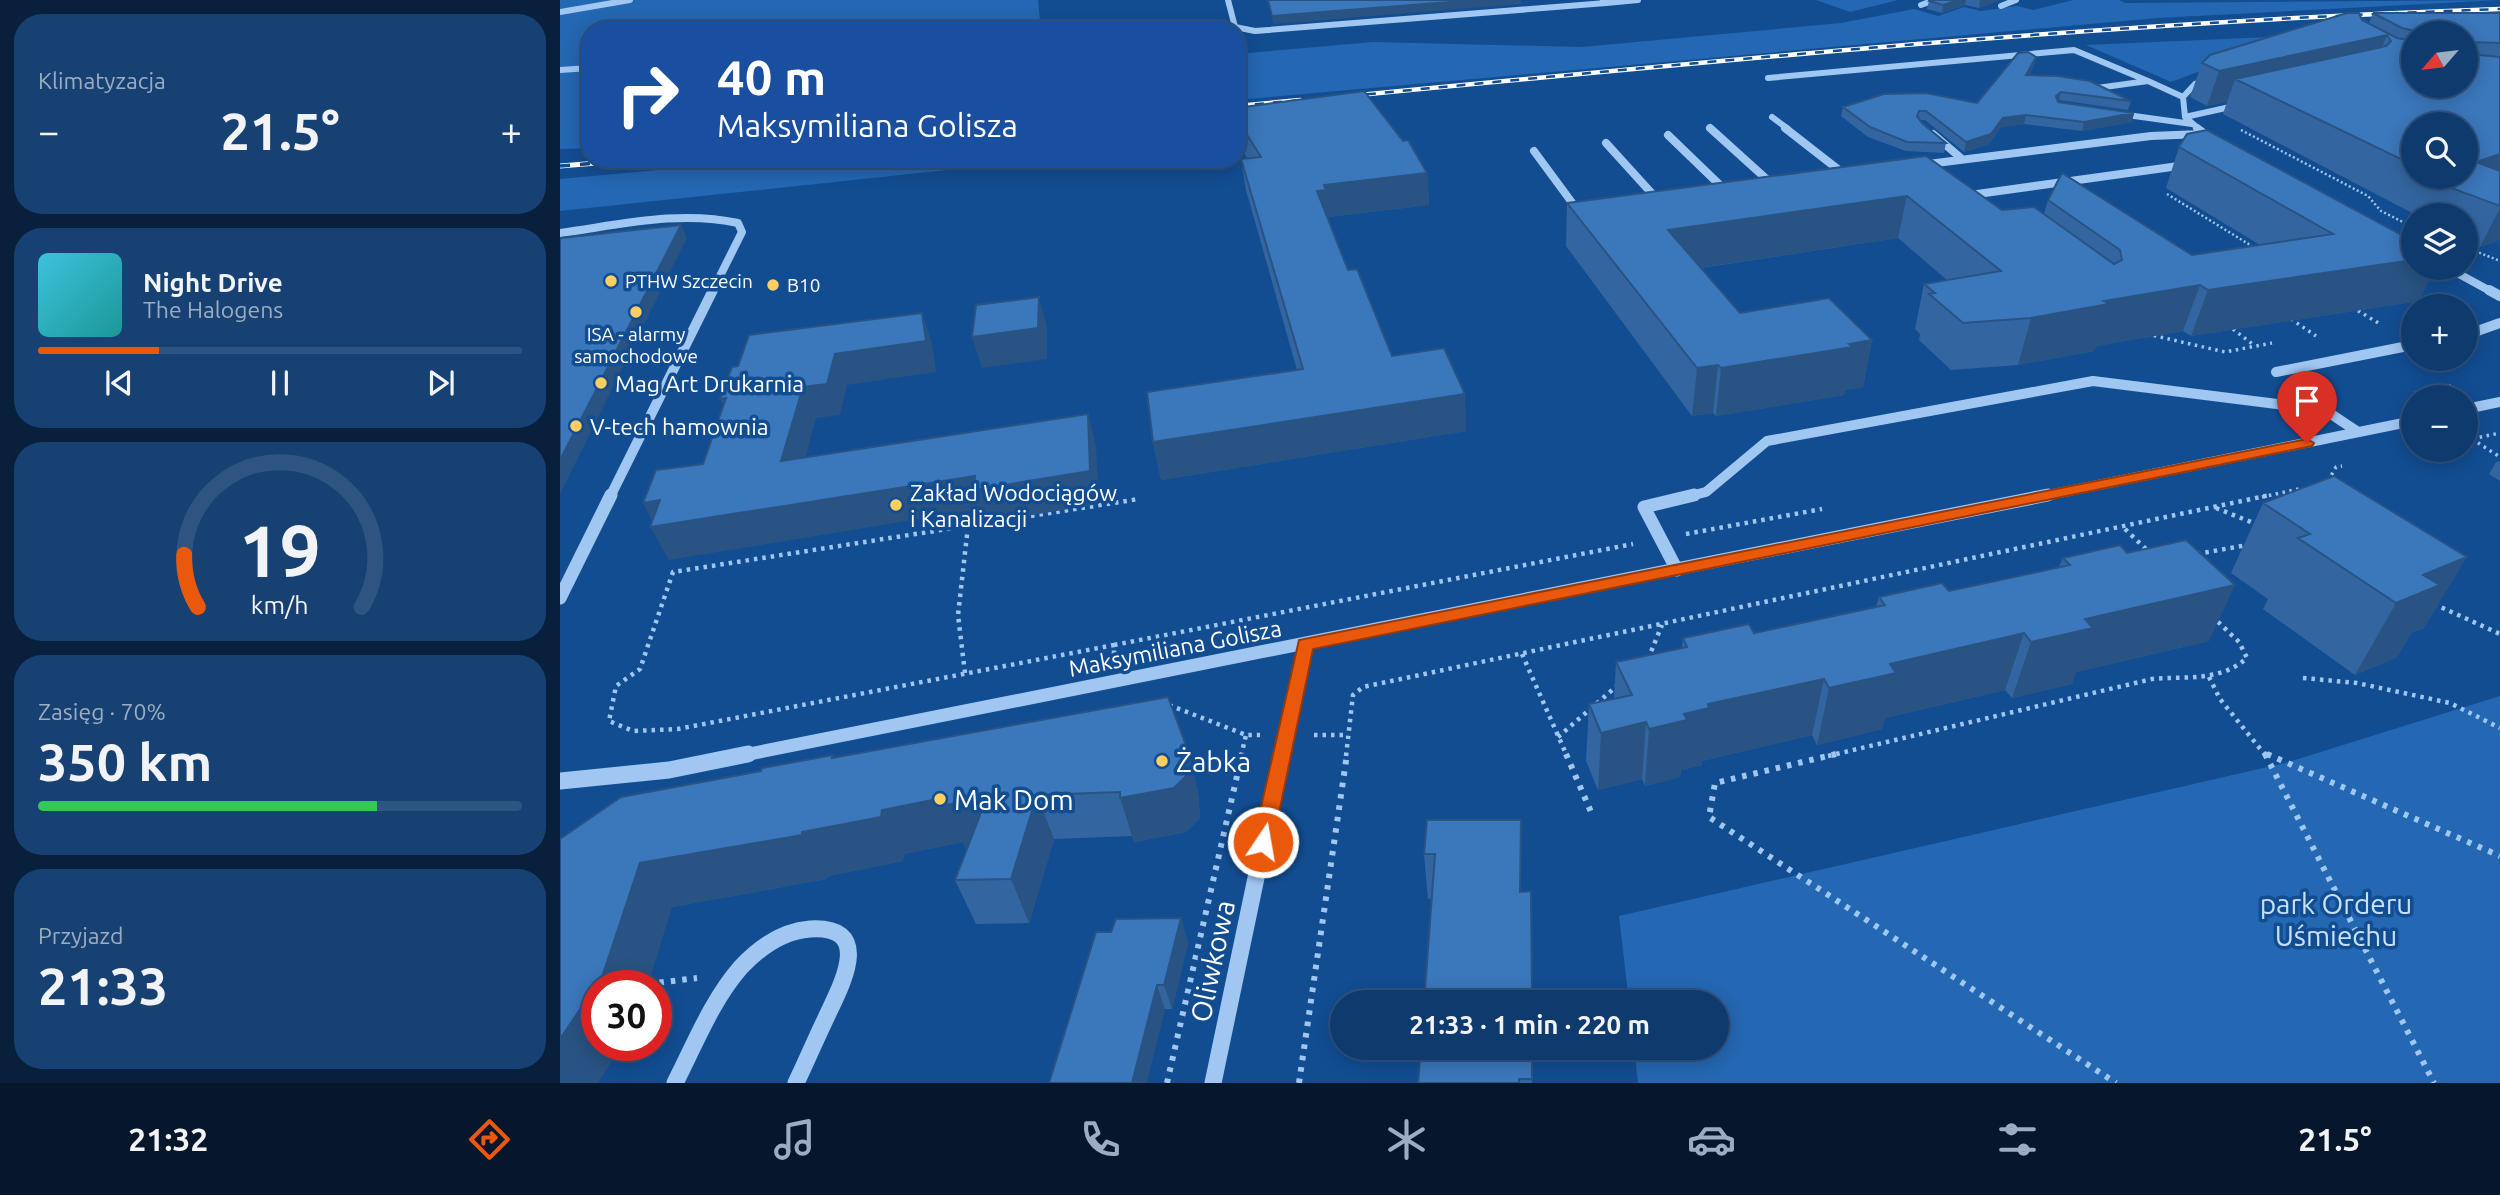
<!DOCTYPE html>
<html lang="pl">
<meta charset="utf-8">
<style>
body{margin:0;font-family:Ubuntu,sans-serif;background:#174173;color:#f1f3f6;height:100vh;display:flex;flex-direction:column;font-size:26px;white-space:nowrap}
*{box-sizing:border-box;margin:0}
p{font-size:23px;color:#9badc2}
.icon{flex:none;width:38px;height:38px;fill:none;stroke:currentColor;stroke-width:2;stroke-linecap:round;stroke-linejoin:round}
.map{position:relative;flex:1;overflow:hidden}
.panel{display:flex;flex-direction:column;gap:14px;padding:14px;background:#08203c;width:560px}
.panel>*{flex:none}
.banner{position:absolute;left:21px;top:21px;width:665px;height:147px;border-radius:28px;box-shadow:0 4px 18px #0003,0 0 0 2px #2e5481;background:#1a4fa0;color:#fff;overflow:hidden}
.needle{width:46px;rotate:242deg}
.buttons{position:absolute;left:1841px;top:21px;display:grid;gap:14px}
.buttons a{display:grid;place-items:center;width:77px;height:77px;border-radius:50%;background:#0e3a6e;box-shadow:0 4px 18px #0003,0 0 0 2px #2e5481;font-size:35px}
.speed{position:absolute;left:21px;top:970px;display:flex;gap:14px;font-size:35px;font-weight:700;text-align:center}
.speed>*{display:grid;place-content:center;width:91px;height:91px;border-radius:50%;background:#0e3a6e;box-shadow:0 4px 18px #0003,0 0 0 2px #2e5481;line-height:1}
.speed .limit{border:10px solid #d22;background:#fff;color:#111}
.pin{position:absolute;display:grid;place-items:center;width:60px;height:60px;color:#fff;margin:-72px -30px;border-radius:50% 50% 50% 0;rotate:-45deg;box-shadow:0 0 7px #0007}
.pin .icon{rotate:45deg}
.me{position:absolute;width:77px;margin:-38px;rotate:12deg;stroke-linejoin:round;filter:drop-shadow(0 0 5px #0008)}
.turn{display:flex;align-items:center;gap:24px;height:147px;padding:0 21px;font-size:32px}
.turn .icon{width:91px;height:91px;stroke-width:2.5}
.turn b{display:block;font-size:49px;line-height:60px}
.big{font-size:52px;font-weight:600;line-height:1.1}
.panel .card{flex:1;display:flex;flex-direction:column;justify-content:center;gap:10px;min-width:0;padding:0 24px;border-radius:28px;background:#174173}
.panel .dial{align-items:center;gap:0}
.dial svg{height:182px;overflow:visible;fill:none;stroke:#2e5481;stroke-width:7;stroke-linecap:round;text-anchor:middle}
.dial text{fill:#f1f3f6;stroke:none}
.song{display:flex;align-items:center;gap:21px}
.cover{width:84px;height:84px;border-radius:10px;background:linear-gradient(135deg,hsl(190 70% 55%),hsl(180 70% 35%))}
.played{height:7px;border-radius:4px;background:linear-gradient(90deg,#ea580c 25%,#2e5481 25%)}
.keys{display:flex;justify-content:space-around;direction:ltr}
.heat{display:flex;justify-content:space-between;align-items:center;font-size:38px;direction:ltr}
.charge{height:10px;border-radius:5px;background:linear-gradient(90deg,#34c759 70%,#2e5481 0)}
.trip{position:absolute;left:770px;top:990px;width:399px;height:70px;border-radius:35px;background:#0e3a6e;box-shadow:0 4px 18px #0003,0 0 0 2px #2e5481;font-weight:600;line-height:70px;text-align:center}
.tabs{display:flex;height:112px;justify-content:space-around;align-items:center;background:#06172c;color:#9badc2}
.tabs .icon{width:49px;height:49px}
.tabs .selected{color:#ea580c}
.tabs b{font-size:32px;color:#f1f3f6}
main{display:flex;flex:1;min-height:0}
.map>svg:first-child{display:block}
.green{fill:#2467b2}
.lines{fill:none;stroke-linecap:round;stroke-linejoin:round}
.path-far3{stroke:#a0c7f2;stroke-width:2.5;stroke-dasharray:2 2.5;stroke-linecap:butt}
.path-far2{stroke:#a0c7f2;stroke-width:3.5;stroke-dasharray:2.5 4.5;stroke-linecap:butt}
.path-far1{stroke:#a0c7f2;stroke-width:4.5;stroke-dasharray:3.5 5;stroke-linecap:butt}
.path{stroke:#a0c7f2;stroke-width:6;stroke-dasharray:4.5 7;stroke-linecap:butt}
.minor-far4{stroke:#a0c7f2;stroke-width:6}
.minor-far3{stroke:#a0c7f2;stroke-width:8}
.minor-far2{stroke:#a0c7f2;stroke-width:10}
.minor-far1{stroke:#a0c7f2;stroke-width:13}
.minor{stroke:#a0c7f2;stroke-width:17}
.rail-far1-casing{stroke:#fff;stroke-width:4.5}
.rail-casing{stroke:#fff;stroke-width:5}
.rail-far1{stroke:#124d92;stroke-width:2.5;stroke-dasharray:9;stroke-linecap:butt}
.rail{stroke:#124d92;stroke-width:3.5;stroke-dasharray:10;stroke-linecap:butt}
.wall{fill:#3366a1;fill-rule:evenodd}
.shaded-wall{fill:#295383}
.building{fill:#3b77bb;stroke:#295383;stroke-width:2}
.route{fill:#ea580c;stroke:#983908;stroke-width:2}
.poi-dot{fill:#ffce61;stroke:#124d92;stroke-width:2.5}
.labels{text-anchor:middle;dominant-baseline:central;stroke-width:7;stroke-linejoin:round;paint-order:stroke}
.far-poi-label{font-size:19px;fill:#fff;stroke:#124d92;text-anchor:start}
.poi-label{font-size:23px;fill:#fff;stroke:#124d92;text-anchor:start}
.street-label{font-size:23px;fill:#fff;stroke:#124d92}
.near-poi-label{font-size:28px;fill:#fff;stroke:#124d92;text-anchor:start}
.near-park-label{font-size:28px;fill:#c7e0fd;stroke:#124d92}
.near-street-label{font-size:28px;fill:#fff;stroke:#124d92}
</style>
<main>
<section class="panel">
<div class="card"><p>Klimatyzacja</p>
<div class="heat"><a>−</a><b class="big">21.5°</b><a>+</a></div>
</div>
<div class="card">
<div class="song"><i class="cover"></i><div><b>Night Drive</b><p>The Halogens</p></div></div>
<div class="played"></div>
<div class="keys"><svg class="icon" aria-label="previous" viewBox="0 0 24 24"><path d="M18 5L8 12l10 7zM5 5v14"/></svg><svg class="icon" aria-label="pause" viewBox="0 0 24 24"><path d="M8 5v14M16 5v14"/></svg><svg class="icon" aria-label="next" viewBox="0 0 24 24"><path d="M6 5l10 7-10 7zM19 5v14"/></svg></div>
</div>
<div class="card dial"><svg viewBox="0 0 100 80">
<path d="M14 69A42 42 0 1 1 86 69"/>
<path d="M14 69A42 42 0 0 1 8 46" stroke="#ea580c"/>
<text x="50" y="56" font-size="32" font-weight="700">19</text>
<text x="50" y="72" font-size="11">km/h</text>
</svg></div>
<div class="card"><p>Zasięg · 70%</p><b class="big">350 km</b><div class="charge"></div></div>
<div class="card"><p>Przyjazd</p><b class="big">21:33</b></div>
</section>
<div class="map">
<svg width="1940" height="1083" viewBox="0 0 1940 1083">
<rect width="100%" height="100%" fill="#124d92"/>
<path class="green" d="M0 0H478L481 30H30V148L0 149Z
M1256 0H1338L1290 12Z
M1513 0H1559L1565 3 1940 0 1598 18 677 100V54L813 42 1022 47 1281 23 1354 9 1378 16 1404 7 1421 11 1457 6 1473 10Z
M1733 36 1611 82 1526 45Z
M217 159H492L0 211V179Z
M1940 696V1083H1078L1074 1048H1157V1003H1069L1059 916 1725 763Z"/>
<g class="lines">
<path class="path-far3" d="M1681 130 1808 196 1821 211 1853 227
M1607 194 1695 248
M1915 251 1940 261"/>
<path class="path-far2" d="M1792 307 1820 324
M1731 319 1756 336
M1673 329 1695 346
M1587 334 1665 352 1712 343
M1855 393 1891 386
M1912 439 1940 457
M1906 440 1940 433
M1768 481 1776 467 1782 466
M1702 497 1743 488"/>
<path class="path-far1" d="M1656 508 1696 524
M1565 529 1589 552
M1126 534 1262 509
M1637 554 1687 545
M1874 604 1940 634
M554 645 1073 544
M554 654V645L118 729 73 731 49 721 56 686 80 669 113 572 579 499
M962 654 1007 756
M1088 659 1102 625
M405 673 398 615 408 526
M1649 677 1660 699 1706 756
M1743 678 1797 683 1890 703 1940 728
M609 705 686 735H700
M754 735H788
M998 737 1058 685
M1704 753 1711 756
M681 756 686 735
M786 756 793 695 803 687 1710 495
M1268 756 1592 679C1626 676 1660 682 1687 658L1679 642 1654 618"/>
<path class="path" d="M1006 754 1031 812
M1276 754 1155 783 1149 817 1556 1083
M1705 754 1874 1083
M1707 754 1940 856
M88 984 137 978
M607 1083 682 754
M739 1083 787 754"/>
<path class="minor-far4" d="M668 0 675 27 695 31 1046 3 1043 0
M1046 3 1078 0
M1361 5 1375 0
M1441 6 1456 0
M0 12 70 0
M0 70 30 68
M1208 78 1514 50 1588 81
M1537 88 1588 81 1623 97
M1560 114 1632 124
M1212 117 1228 129
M1625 117 1679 105
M1639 129 1625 117 1623 97 1635 84 1649 80"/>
<path class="minor-far3" d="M1150 128 1212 184
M1225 128 1284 174
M1637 128 1645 134
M1373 134 1402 159
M1108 135 1165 190
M1046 143 1096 198
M974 151 1016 208H1023
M1360 165 1591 136 1641 134
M1406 200 1410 195 1626 165
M0 233C59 225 119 210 178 223L182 232 152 292
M1888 268 1932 292"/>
<path class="minor-far2" d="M1929 290 1940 296
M1906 335 1940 323
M1716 372 1853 345
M1906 409 1940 402
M50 497 153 290
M1126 497 1146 492 1207 441 1533 381 1765 410 1798 432
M1479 497 1853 421"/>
<path class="minor-far1" d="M1117 570 1084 507 1134 495
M0 598 51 495
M179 756 1488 495
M722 756 745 644"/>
<path class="minor" d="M0 781 109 770 188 754
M115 1083C135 1044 152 1000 181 967 199 948 223 931 250 929 317 925 279 989 265 1020 255 1041 246 1062 236 1083
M653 1083 722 754"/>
<defs>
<path id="rail-far1" d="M789 96C1172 59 1555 22 1940 9
M677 106 740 100"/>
<path id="rail" d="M0 166 87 159"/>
</defs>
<use href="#rail-far1" class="rail-far1-casing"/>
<use href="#rail" class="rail-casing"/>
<use href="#rail-far1" class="rail-far1"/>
<use href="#rail" class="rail"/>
</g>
<path class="wall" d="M1370 0H1440L1419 8 1405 5 1382 13 1367 9 1369 1Z
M1813 13H1940V240L1920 247 1906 241V215H1854V214L1663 114 1667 102 1647 106 1630 97 1642 63 1802 20 1809 23ZM1853 33H1906L1853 86ZM1853 124 1906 177H1853Z
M1476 57 1474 65 1469 75 1571 101 1568 110 1499 100 1498 102 1574 113 1572 122 1522 131 1464 124 1441 127 1429 144 1404 152 1365 120H1360L1362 123 1386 143 1384 153 1346 151 1308 137 1281 116 1283 107 1417 103Z
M677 108 867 173 869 205 769 217V222L788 270 832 356 906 431 601 480 593 442 737 370 686 190 681 159 687 158 677 142Z
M1619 147 1853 268H1875L1859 301 1631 336 1623 331 1536 346 1534 351 1458 365 1391 370 1359 340 1360 334 1355 329 1364 284 1387 280 1338 238 1141 268 1180 313 1312 340 1303 387 1285 390 1284 395 1156 416 1153 413 1132 416 1006 246 1007 203 1366 156 1442 210 1484 214 1488 200 1632 255 1700 245 1606 188Z
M1940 461V481L1929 474 1936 462Z
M1774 476 1864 628 1851 633 1837 657 1795 675 1703 609 1708 599 1671 573 1703 503Z
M1503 558 1649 641 1516 672 1512 684 1452 698 1445 690 1325 718 1322 729 1257 745 1252 735 1142 761V765L1121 770 1120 777 1085 786 1082 779 1038 790 1026 761 1029 704 1054 699 1056 662 1122 648 1123 638 1194 633 1316 607 1319 597 1389 591 1499 567Z
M627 748 638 792 640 818 626 832 574 842 572 836 494 839 469 923 416 924 395 880 407 848 406 849 403 842 344 854 343 861 268 876 267 879 112 907 0 839 274 758Z
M867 820 961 892 868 899 864 854Z
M621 918 628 943 612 1009H605L551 932Z
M972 1048V1083H858Z"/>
<path class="shaded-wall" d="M915 0H961V4L713 24 712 16Z
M1398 0H1406L1405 5 1382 13 1383 5Z
M1420 0H1440L1419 8Z
M1827 35 1813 69 1675 79 1667 102 1647 106 1659 71Z
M1476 57 1474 65 1464 84 1466 75Z
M1501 92 1499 100 1494 105 1496 96Z
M1574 113 1572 122 1522 131 1524 122Z
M1466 115 1464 124 1441 127 1429 144 1404 152 1406 142 1443 118Z
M1940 154V186L1916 162Z
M867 173 869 205 769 217V223L757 191 764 185Z
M1347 196 1338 238 1104 273 1108 230Z
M1940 208V240L1920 247Z
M121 225 127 238 0 494V460Z
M1853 260V268H1875L1859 301 1631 336 1648 290Z
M1640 285 1623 331 1536 346 1534 351 1458 365 1471 318 1544 301Z
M479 297 487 327V359L422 368 412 337Z
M362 313 372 343 376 372 287 385 280 415 256 418 236 493 221 461 243 387 275 354Z
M1312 340 1303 387 1285 390 1284 395 1156 416 1161 368Z
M1158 365 1153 413 1132 416 1137 368Z
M905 394 906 431 601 480 593 442Z
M166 398 175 430 160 399Z
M528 414 536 446 539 504 425 523 420 509 109 560 90 527 95 526 83 503Z
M1907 557 1864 628 1851 633 1837 657 1795 675 1836 603 1863 575Z
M1675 585 1649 641 1516 672 1512 684 1452 698 1471 642 1525 619Z
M1464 633 1445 690 1325 718 1322 729 1257 745 1269 688 1330 664Z
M1264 679 1252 735 1142 761V765L1121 770 1120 777 1085 786 1089 729 1148 704Z
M1086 722 1082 779 1038 790 1041 733Z
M627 748 638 792 640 818 626 832 574 842 560 798Z
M477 795 494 839 469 923 451 879Z
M387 797H427L445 841 406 849 403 842 344 854 343 861 268 876 267 879 112 907 88 985H37V1045H62L38 1083H0V1039L80 863 242 832 322 810Z
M621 918 628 943 612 1009 604 985Z
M597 985 605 1009 587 1083H572Z"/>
<path class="building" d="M708 0H915L712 16Z
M1370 0H1398L1383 5 1369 1Z
M1787 13H1799L1802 20 1837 38 1853 41V86H1906V33H1864L1842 28 1813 13H1940V43L1910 42 1917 46 1916 51 1920 55 1940 57V154L1916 162 1940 171V206L1870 180 1878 177H1877H1906V124H1853V165L1675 79 1826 46 1831 41 1827 35 1659 71 1642 63 1650 55Z
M1468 52 1476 57 1466 75 1498 76 1530 81 1571 101 1501 92 1496 96 1498 102 1574 113 1524 122 1466 115 1443 118 1431 134 1406 142 1366 111H1359L1357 116 1362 123 1386 143 1347 142 1310 127 1283 107 1324 94 1366 93 1417 103 1458 53Z
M804 91 843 141 848 140 867 173 764 185 766 190 757 191 788 270 797 269 832 356 884 348 905 394 593 442 587 392 743 369 681 159 701 157 677 119V108Z
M1647 130 1853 241V260L1648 290 1640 285 1544 301 1549 304 1471 318 1403 323 1369 294 1375 293 1364 284 1441 271 1347 196 1108 230 1180 313 1269 298 1312 340 1289 344 1293 347 1161 368 1158 365 1137 368 1007 203 1366 156 1442 210 1474 207 1554 264 1562 260 1560 250 1488 200 1502 173 1632 255 1773 234 1619 147 1627 134Z
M121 225 0 460V239L1 238Z
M479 297 478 328 412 337 416 305Z
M362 313 366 341 275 354 267 384 243 387 221 461 528 414 530 471 414 490 415 476 90 527 100 500 83 503 96 470 143 464 166 398 160 399 172 367 178 366 189 335Z
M1774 476 1907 557 1863 575 1880 585 1836 603 1738 538 1750 534 1703 503Z
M1626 540 1675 585 1525 619 1533 628 1471 642 1464 633 1330 664 1336 673 1269 688 1264 679 1148 704 1149 708 1124 714 1127 720 1089 729 1086 722 1041 733 1029 704 1072 695 1056 662 1127 647 1123 638 1189 624 1194 633 1325 605 1319 597 1382 583 1389 591 1510 565 1503 558 1560 545 1567 553Z
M608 697 627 748 628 774 614 788 560 798V792L477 795 451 879 395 880 427 797 386 805 387 797 322 810 321 817 242 832V835L80 863 42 977 0 1039V839L61 797 201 771 202 768 273 755 272 758Z
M867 820H961L960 892 971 891 972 1003H864L875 854H864Z
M621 918 604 985H597L572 1083H489L536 932H551L556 919Z
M861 1048H972V1079H959V1083H858Z"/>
<path class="route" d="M1747 439 1754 443 1752 446 753 649 713 842 710 848 703 850 696 848 693 842 739 640Z"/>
<g class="poi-dot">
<circle cx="51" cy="281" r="7"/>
<circle cx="213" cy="285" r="7"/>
<circle cx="76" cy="312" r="7"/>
<circle cx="41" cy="383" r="7"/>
<circle cx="16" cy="426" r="7"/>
<circle cx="336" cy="505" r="7"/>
<circle cx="602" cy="761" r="7"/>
<circle cx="380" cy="799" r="7"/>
</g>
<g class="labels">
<g class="far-poi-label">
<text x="65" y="281">PTHW Szczecin</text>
<text x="227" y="285">B10</text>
<text x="76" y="334" text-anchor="middle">ISA - alarmy<tspan x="76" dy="22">samochodowe</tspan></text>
</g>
<g class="poi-label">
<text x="55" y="383">Mag Art Drukarnia</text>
<text x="30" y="426">V-tech hamownia</text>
<text x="350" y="492">Zakład Wodociągów<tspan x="350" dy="26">i Kanalizacji</tspan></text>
</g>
<g class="street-label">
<text transform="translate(615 648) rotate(-11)">Maksymiliana Golisza</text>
</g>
<g class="near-poi-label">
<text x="616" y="761">Żabka</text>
<text x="394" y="799">Mak Dom</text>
</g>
<g class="near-park-label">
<text x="1776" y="903">park Orderu<tspan x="1776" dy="32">Uśmiechu</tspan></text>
</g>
<g class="near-street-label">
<text transform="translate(652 961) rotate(-78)">Oliwkowa</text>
</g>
</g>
</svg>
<div class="buttons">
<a><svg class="needle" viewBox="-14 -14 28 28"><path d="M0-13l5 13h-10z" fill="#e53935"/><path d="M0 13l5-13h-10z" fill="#9badc2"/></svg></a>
<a><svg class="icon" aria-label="search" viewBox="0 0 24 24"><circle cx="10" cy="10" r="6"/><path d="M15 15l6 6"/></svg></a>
<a><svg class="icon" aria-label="layers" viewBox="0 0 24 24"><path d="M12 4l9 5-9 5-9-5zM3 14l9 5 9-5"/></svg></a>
<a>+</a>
<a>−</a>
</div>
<div class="speed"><div class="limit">30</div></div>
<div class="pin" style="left:1747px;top:443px;background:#d93025"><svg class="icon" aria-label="arrive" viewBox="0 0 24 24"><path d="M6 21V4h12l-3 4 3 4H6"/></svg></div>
<svg class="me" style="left:703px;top:842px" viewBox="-20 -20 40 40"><circle r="17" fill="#ea580c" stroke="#fff" stroke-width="3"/><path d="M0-11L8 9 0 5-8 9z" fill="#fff"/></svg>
<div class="trip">21:33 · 1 min · 220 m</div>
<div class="banner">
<div class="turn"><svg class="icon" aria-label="right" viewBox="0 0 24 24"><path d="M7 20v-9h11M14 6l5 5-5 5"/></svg><div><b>40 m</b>Maksymiliana Golisza</div></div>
</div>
</div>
</main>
<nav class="tabs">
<b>21:32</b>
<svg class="icon selected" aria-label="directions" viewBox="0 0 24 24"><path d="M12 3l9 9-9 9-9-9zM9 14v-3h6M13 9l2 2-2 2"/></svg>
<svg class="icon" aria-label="music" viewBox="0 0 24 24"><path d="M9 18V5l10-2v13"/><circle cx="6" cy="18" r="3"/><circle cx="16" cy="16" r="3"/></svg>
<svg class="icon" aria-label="phone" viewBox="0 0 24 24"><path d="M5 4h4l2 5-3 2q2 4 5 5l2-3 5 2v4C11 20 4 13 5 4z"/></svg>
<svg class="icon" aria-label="climate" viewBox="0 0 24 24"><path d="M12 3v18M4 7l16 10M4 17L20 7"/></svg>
<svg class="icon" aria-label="car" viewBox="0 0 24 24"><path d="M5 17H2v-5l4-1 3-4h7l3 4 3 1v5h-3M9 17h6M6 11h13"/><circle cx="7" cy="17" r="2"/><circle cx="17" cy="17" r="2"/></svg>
<svg class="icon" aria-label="filters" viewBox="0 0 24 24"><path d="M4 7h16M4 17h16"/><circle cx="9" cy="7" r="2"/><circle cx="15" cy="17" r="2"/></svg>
<b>21.5°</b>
</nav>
